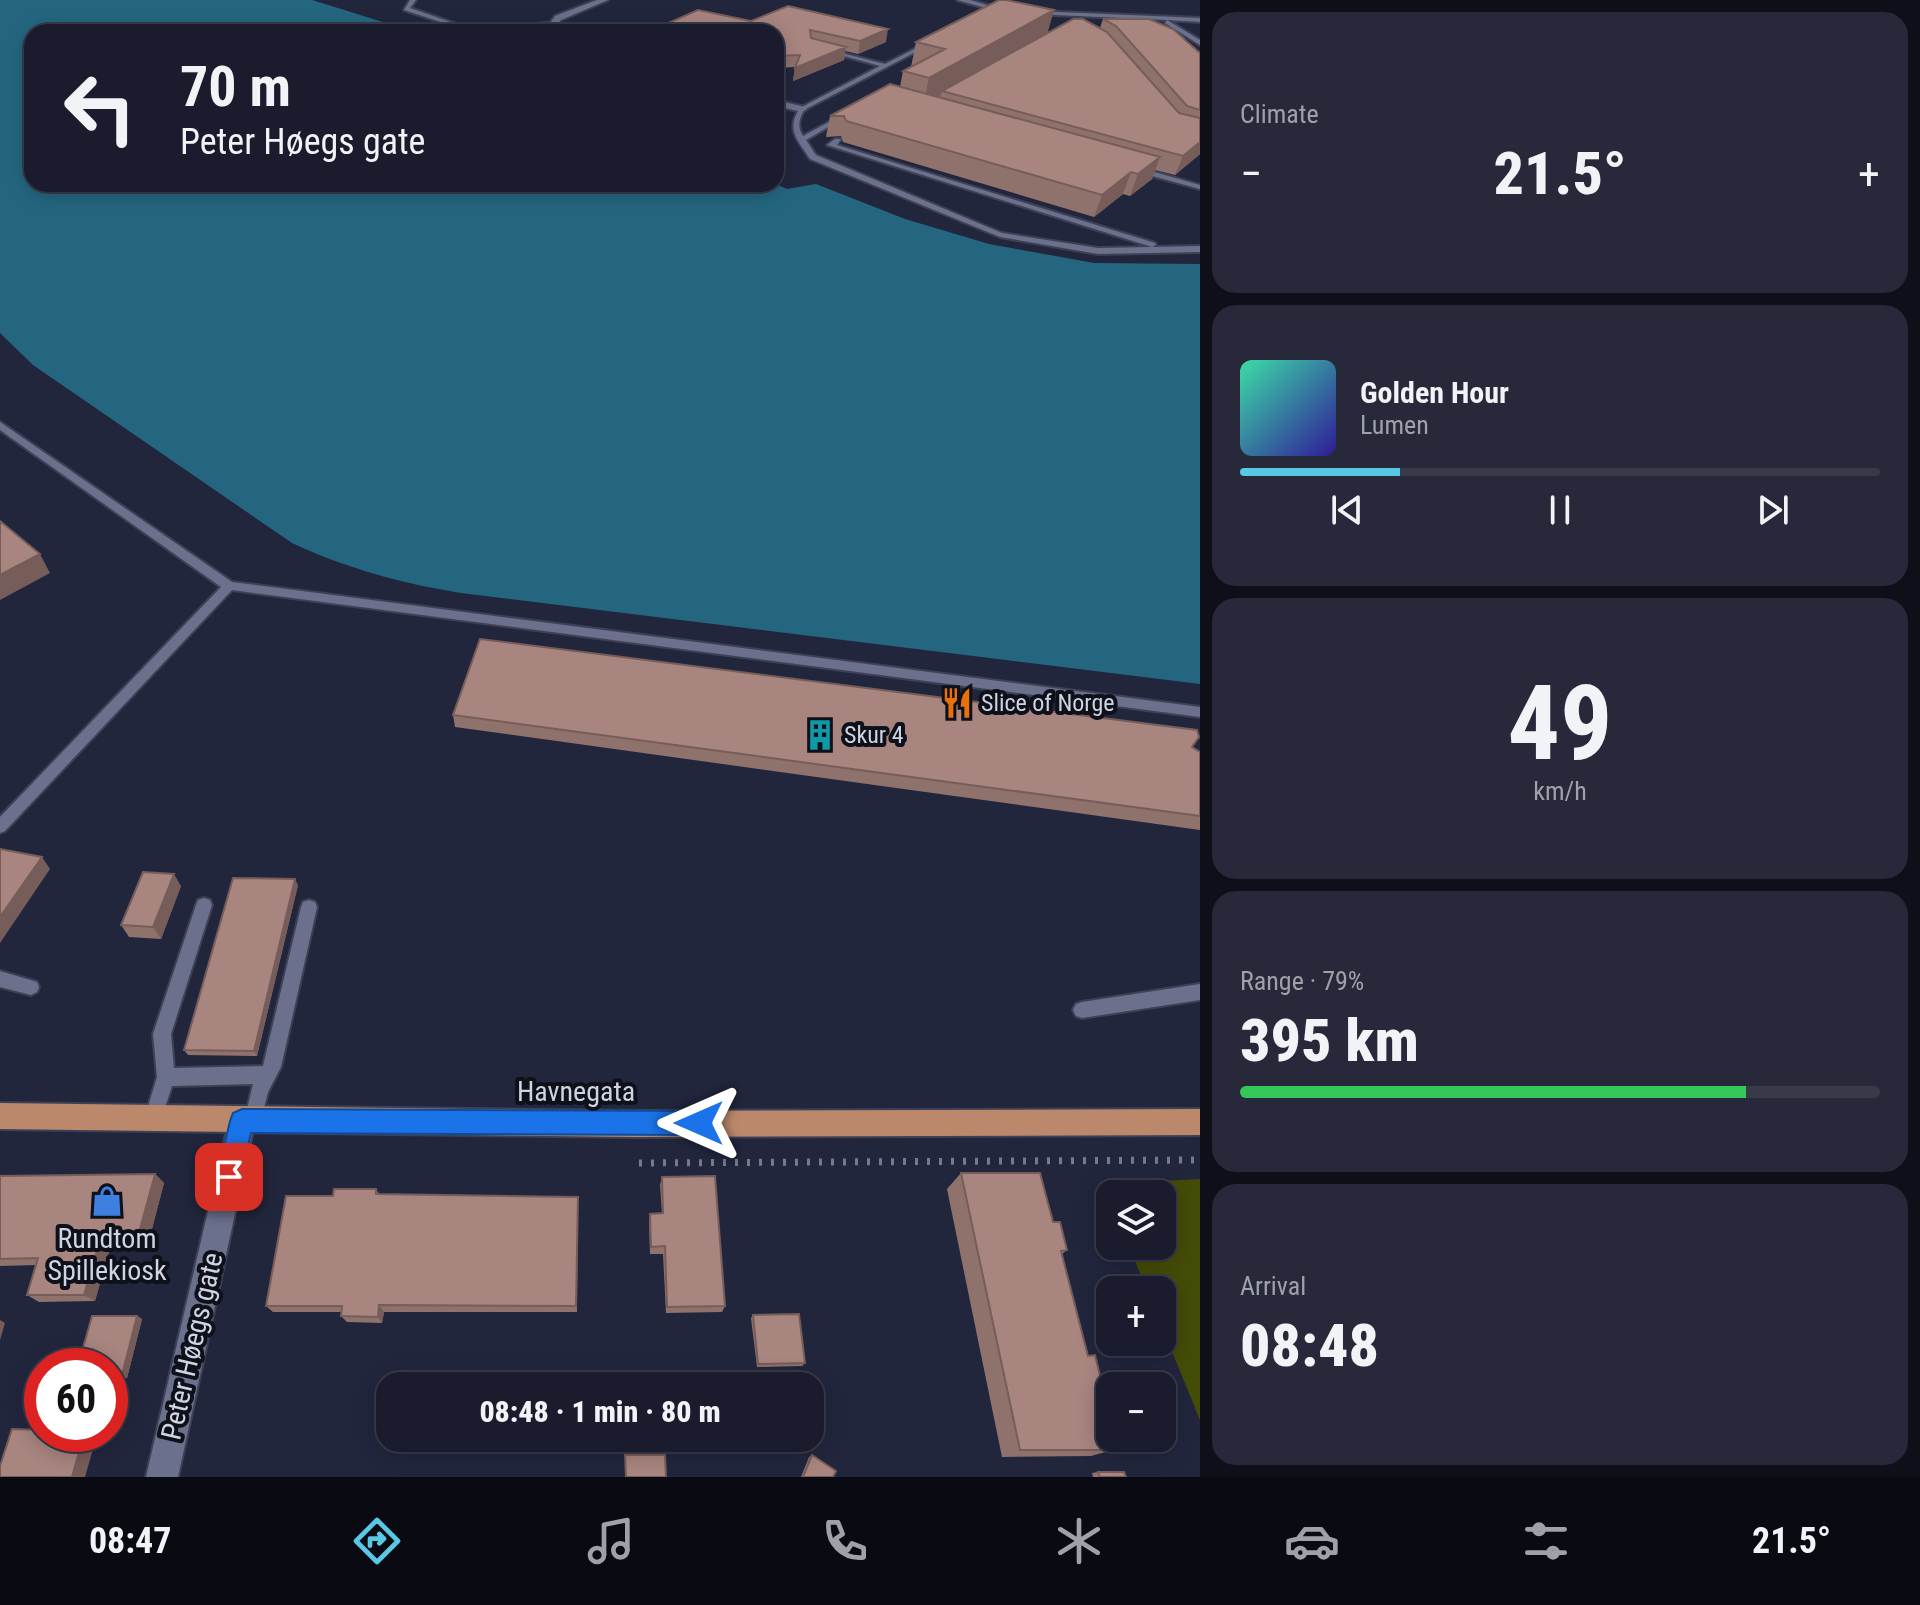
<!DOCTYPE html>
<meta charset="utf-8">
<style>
body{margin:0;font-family:"Roboto Condensed",sans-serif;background:#27293a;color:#f1f3f6;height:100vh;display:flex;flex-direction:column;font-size:30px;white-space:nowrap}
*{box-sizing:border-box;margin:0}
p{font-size:26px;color:#9fa1aa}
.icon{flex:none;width:44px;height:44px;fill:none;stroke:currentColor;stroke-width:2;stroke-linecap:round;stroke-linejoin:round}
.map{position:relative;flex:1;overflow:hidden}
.drawer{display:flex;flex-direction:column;gap:12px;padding:12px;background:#0e0f19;width:720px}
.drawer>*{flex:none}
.hud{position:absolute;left:24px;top:24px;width:760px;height:168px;border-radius:24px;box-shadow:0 4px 20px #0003,0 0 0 2px #383a4a;background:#1a1c2e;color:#f1f3f6;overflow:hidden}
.controls{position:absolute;left:1096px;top:1180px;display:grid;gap:16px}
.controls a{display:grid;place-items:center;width:80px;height:80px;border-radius:16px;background:#1a1c2e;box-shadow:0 4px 20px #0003,0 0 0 2px #383a4a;font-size:40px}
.speed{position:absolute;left:24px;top:1348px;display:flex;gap:16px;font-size:40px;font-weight:700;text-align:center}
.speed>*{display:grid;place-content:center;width:104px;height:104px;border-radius:50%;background:#1a1c2e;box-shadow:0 4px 20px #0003,0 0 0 2px #383a4a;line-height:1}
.speed .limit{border:12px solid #d22;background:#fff;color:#111}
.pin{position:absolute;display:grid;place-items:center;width:68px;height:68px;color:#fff;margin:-34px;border-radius:16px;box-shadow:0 4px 12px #0006}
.me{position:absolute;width:88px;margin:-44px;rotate:270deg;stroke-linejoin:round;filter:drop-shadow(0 0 6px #0008)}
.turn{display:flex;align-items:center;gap:28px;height:168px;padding:0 24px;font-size:36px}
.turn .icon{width:104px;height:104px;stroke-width:2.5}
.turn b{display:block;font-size:56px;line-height:68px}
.big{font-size:60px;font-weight:800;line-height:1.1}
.drawer .widget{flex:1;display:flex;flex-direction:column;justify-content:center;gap:12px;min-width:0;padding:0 28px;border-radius:24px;background:#27293a}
.drawer .dial{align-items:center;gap:0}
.dial b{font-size:104px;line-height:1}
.song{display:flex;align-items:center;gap:24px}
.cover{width:96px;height:96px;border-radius:12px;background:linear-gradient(135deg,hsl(160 70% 55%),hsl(250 70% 35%))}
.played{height:8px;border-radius:4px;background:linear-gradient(90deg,#58c9e4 25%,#383a4a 25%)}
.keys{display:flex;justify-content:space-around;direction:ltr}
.heat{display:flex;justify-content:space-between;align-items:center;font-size:44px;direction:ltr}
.charge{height:12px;border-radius:6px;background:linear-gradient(90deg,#34c759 79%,#383a4a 0)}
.trip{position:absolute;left:376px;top:1372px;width:448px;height:80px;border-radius:24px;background:#1a1c2e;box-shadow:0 4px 20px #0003,0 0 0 2px #383a4a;font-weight:800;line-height:80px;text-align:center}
.dock{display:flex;height:128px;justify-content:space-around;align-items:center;background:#0a0b12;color:#9fa1aa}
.dock .icon{width:56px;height:56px}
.dock .selected{color:#58c9e4}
.dock b{font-size:36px;color:#f1f3f6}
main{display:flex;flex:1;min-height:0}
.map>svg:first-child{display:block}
.green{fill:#454c07}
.water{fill:#246680}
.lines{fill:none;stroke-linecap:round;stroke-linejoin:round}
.lane-casing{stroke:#3e4155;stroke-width:4}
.street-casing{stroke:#3e4155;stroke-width:4}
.primary-casing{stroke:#3e4155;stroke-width:4}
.path{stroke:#767a8d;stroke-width:7;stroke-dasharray:3 9;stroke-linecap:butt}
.lane{fill:#6b718d;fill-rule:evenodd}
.street{fill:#6b718d;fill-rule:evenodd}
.primary{fill:#bc886c;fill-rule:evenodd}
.wall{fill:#90726d}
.shaded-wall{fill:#765d59}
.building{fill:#a8857f;stroke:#765d59;stroke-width:2}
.route{fill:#1a73e8;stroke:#114b97;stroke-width:2}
.labels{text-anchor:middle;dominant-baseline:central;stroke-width:8;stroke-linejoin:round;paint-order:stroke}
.poi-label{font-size:24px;fill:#cfd3e2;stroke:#0e101a;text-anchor:start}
.near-street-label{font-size:28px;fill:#cfd3e2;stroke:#0e101a}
.near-poi-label{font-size:28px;fill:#cfd3e2;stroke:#0e101a}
</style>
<main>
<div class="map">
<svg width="1200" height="1477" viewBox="0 0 1200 1477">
<rect width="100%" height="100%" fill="#22263d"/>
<path class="green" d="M1200 1179V1420L1162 1327V1290H1147L1129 1246H1162V1194H1110V1201L1103 1184Z"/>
<path class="water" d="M0 0H312L415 32H32V184H776L787 189 816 184 905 219 989 244 1094 263 1200 264V684L461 593C401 583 348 569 292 543L33 365 0 333Z"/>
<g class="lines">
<defs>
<path id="lane" d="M410 0H416L410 8 480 32H471L404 10Z
M1035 11 1200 18V22L1167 20 1200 40V45L1165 23 1167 20 1033 14Z
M555 22 553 25 481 32 484 30Z
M928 42 933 43 804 110C799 119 797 127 803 136L842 115 847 116 806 140 816 155 1002 233 1098 248 1152 247 827 145 835 139H841L837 145 1155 243 1156 245 1152 247 1200 246V252L1098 254 1000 237 810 159C798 140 785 130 800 108L880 66 826 51V49L885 64Z
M1137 167 1200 185V189L1134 171V167Z
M0 422 232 582 1200 707V717L232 590 5 831 0 833V817L221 587 0 430Z
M204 898 210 900 212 905 171 1034 174 1068 263 1066 301 907 303 902 309 900 315 902 317 907 281 1067 268 1092 259 1128 253 1131 247 1128 244 1122 253 1084 172 1086 159 1126 153 1129 147 1126 144 1120 157 1077 153 1034 196 905 198 900Z
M0 971 37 982 39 987 37 992 31 995 0 987Z
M1200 984V1000L1082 1018 1076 1016 1073 1010 1076 1004 1082 1002Z"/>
<path id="street" d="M597 0H608L561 20 556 26 560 32H552L548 26 555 16Z
M957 0H970L1004 10 1000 12Z
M776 100 805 107 807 109 802 112 776 106Z
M242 1108 251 1112 255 1121 178 1477H146L229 1121 233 1112Z"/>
<path id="primary" d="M0 1103 637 1111 1200 1109V1135L637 1137 0 1129Z"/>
</defs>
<use href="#lane" class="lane-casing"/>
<use href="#street" class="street-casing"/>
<use href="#primary" class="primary-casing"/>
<path class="path" d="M639 1163 1200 1160"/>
<use href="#lane" class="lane"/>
<use href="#street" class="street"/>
<use href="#primary" class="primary"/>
</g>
<path class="wall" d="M1103 19 1200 53V154L1175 175 1155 170 1152 179 1130 196 1123 194 1094 217 843 142 841 136 826 137 830 116 900 87 903 71 911 67 916 42 1047 33 1100 28Z
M751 21 886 42 858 54 845 51 844 60 793 81 795 67 776 68V32Z
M453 715 1192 747 1200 752V830L455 727Z
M298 885 257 1056 188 1055 184 1050Z
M181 886 161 939 129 937 121 925Z
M961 1173 1053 1222 1067 1250 1062 1254 1088 1356 1104 1392 1098 1395 1113 1450 1091 1456 1002 1457 947 1189Z
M155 1174 164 1183 147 1248H110L95 1301 39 1302 27 1295 36 1265 0 1266V1176Z
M662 1177 725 1306 722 1312 666 1313 663 1254H650L649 1221 650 1214 662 1213 660 1185Z
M376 1189 379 1194 578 1197 577 1312H384L382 1323 347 1322 341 1316 342 1312H273L266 1306 333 1196Z
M753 1315 805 1363 802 1366 757 1367 751 1318Z
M137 1316 142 1319 127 1378H110V1366Z
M812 1455 833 1477H801L809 1457Z
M1098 1472 1126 1477H1093L1092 1473Z"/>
<path class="shaded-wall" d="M1054 10 1047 35 942 91 941 95 923 106 929 78Z
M888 29 886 42 858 54 860 41Z
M846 47 844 60 793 81 795 68Z
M1200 142V154L1175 175 1183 156Z
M1160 157 1152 179 1130 196 1138 174Z
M1131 172 1123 194 1094 217 1102 195Z
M40 554 50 573 0 600V575Z
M42 857 50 869 0 943V917Z
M174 874 181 886 161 939 153 927Z
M295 879 298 885 257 1056 254 1051Z
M155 1174 164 1183 147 1248 137 1240Z
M100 1241 110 1248 95 1301 84 1295Z
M379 1305 384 1312 382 1323 378 1317Z
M137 1316 142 1319 127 1378 122 1375Z
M0 1320 5 1323 0 1340Z
M51 1434H64L60 1448 48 1444Z
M81 1445 93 1449 85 1477H72Z"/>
<path class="building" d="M999 0H1006L1054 10 929 78 903 71 945 49 916 42Z
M788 6 888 29 860 41 810 30 811 38 846 47 795 68 800 55 776 56V32H648L698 10 751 21Z
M1073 19H1083L1107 32 1179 113 1200 118V142L1183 156 942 91Z
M1103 19H1149L1173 29 1200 53V110L1187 106 1116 26Z
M890 84 1160 157 1138 174 1131 172 1102 195 846 121 844 116H830Z
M0 521 40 554 0 575Z
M480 639 1197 730 1199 737 1192 747 1200 752V816L453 715Z
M0 849 42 857 0 917Z
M143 872 174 874 153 927 121 925Z
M233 878 295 879 254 1051 184 1050Z
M961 1173H1040L1053 1222H1060L1067 1250 1061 1251 1088 1356 1095 1355 1104 1392H1098L1113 1450H1020Z
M155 1174 137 1240 100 1241 84 1295H27L38 1258 0 1259V1176Z
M715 1176 725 1306 667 1307 665 1246 651 1247 650 1214 663 1213 662 1177Z
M334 1189H376V1194L578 1197 576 1306 379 1305 378 1317 341 1316 342 1306H266L286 1196H333Z
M799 1314 805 1363 758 1364 753 1315Z
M92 1316H137L122 1375H110V1366H78Z
M12 1429 42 1430V1434H51L48 1444 81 1445 72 1477H0V1466Z
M625 1455H665L666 1477H626Z
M812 1455 836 1471 833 1477H803Z
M1098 1472H1124L1126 1477H1100Z"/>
<path class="route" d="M242 1109 699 1111 707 1115 711 1123 707 1132 699 1135 251 1133 238 1186 229 1189 221 1186 217 1177 230 1121 233 1113Z"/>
<defs>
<symbol id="restaurant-bare" viewBox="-9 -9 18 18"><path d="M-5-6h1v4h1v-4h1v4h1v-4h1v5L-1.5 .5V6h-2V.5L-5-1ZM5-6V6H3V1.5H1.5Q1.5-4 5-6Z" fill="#e8710a" stroke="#0e101a" stroke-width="2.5" paint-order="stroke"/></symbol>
<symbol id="building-bare" viewBox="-9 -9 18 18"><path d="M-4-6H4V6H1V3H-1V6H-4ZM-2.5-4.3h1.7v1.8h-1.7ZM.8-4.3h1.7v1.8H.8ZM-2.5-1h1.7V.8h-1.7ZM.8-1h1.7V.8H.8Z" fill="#0f9aa8" stroke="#0e101a" stroke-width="2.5" paint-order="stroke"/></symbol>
<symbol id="shop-bare" viewBox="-9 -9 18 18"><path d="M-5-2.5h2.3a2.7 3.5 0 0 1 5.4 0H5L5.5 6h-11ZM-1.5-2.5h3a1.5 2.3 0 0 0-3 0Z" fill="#3f7fe0" stroke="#0e101a" stroke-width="2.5" paint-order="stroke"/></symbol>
</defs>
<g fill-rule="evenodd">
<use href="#restaurant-bare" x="935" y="681" width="44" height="44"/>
<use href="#building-bare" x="798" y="713" width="44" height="44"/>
<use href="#shop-bare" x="85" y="1179" width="44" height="44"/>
</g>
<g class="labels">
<g class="poi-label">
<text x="981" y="703">Slice of Norge</text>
<text x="844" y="735">Skur 4</text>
</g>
<g class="near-street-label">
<text x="576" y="1091">Havnegata</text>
<text transform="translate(192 1346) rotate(-77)">Peter Høegs gate</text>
</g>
<g class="near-poi-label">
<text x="107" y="1238">Rundtom<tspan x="107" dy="32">Spillekiosk</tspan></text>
</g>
</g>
</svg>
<div class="controls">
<a><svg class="icon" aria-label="layers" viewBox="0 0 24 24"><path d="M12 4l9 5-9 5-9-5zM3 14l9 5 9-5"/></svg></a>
<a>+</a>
<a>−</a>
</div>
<div class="speed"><div class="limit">60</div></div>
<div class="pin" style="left:229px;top:1177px;background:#d93025"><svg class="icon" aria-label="arrive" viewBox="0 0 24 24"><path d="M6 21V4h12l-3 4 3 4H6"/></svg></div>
<svg class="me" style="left:699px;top:1123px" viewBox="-20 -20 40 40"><path d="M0-17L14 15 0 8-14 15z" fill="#1a73e8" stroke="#fff" stroke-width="4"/></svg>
<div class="trip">08:48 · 1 min · 80 m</div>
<div class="hud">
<div class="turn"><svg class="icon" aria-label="left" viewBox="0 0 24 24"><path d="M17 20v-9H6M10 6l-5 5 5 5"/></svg><div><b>70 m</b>Peter Høegs gate</div></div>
</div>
</div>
<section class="drawer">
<div class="widget"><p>Climate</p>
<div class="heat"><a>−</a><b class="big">21.5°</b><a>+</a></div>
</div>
<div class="widget">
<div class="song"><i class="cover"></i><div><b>Golden Hour</b><p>Lumen</p></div></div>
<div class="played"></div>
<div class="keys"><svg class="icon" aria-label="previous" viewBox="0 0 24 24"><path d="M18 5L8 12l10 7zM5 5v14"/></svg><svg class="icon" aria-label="pause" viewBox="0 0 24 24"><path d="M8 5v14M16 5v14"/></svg><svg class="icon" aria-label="next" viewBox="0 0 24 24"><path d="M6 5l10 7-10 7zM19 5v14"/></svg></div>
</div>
<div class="widget dial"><b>49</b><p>km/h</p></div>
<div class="widget"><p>Range · 79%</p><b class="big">395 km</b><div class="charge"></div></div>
<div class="widget"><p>Arrival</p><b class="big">08:48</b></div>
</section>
</main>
<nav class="dock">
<b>08:47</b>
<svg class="icon selected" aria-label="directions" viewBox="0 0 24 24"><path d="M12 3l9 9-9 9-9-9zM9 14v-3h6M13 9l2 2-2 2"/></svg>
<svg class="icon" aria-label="music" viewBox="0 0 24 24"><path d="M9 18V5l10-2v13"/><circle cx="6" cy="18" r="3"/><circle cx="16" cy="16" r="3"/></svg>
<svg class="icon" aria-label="phone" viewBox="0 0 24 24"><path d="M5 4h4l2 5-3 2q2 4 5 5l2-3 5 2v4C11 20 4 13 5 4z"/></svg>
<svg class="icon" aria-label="climate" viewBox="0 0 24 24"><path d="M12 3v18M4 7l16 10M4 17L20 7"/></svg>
<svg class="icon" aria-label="car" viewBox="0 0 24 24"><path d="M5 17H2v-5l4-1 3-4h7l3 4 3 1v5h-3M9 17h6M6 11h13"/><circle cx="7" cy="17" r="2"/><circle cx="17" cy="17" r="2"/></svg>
<svg class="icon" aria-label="filters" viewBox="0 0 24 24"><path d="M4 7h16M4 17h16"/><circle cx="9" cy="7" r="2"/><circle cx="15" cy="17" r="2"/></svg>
<b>21.5°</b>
</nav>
